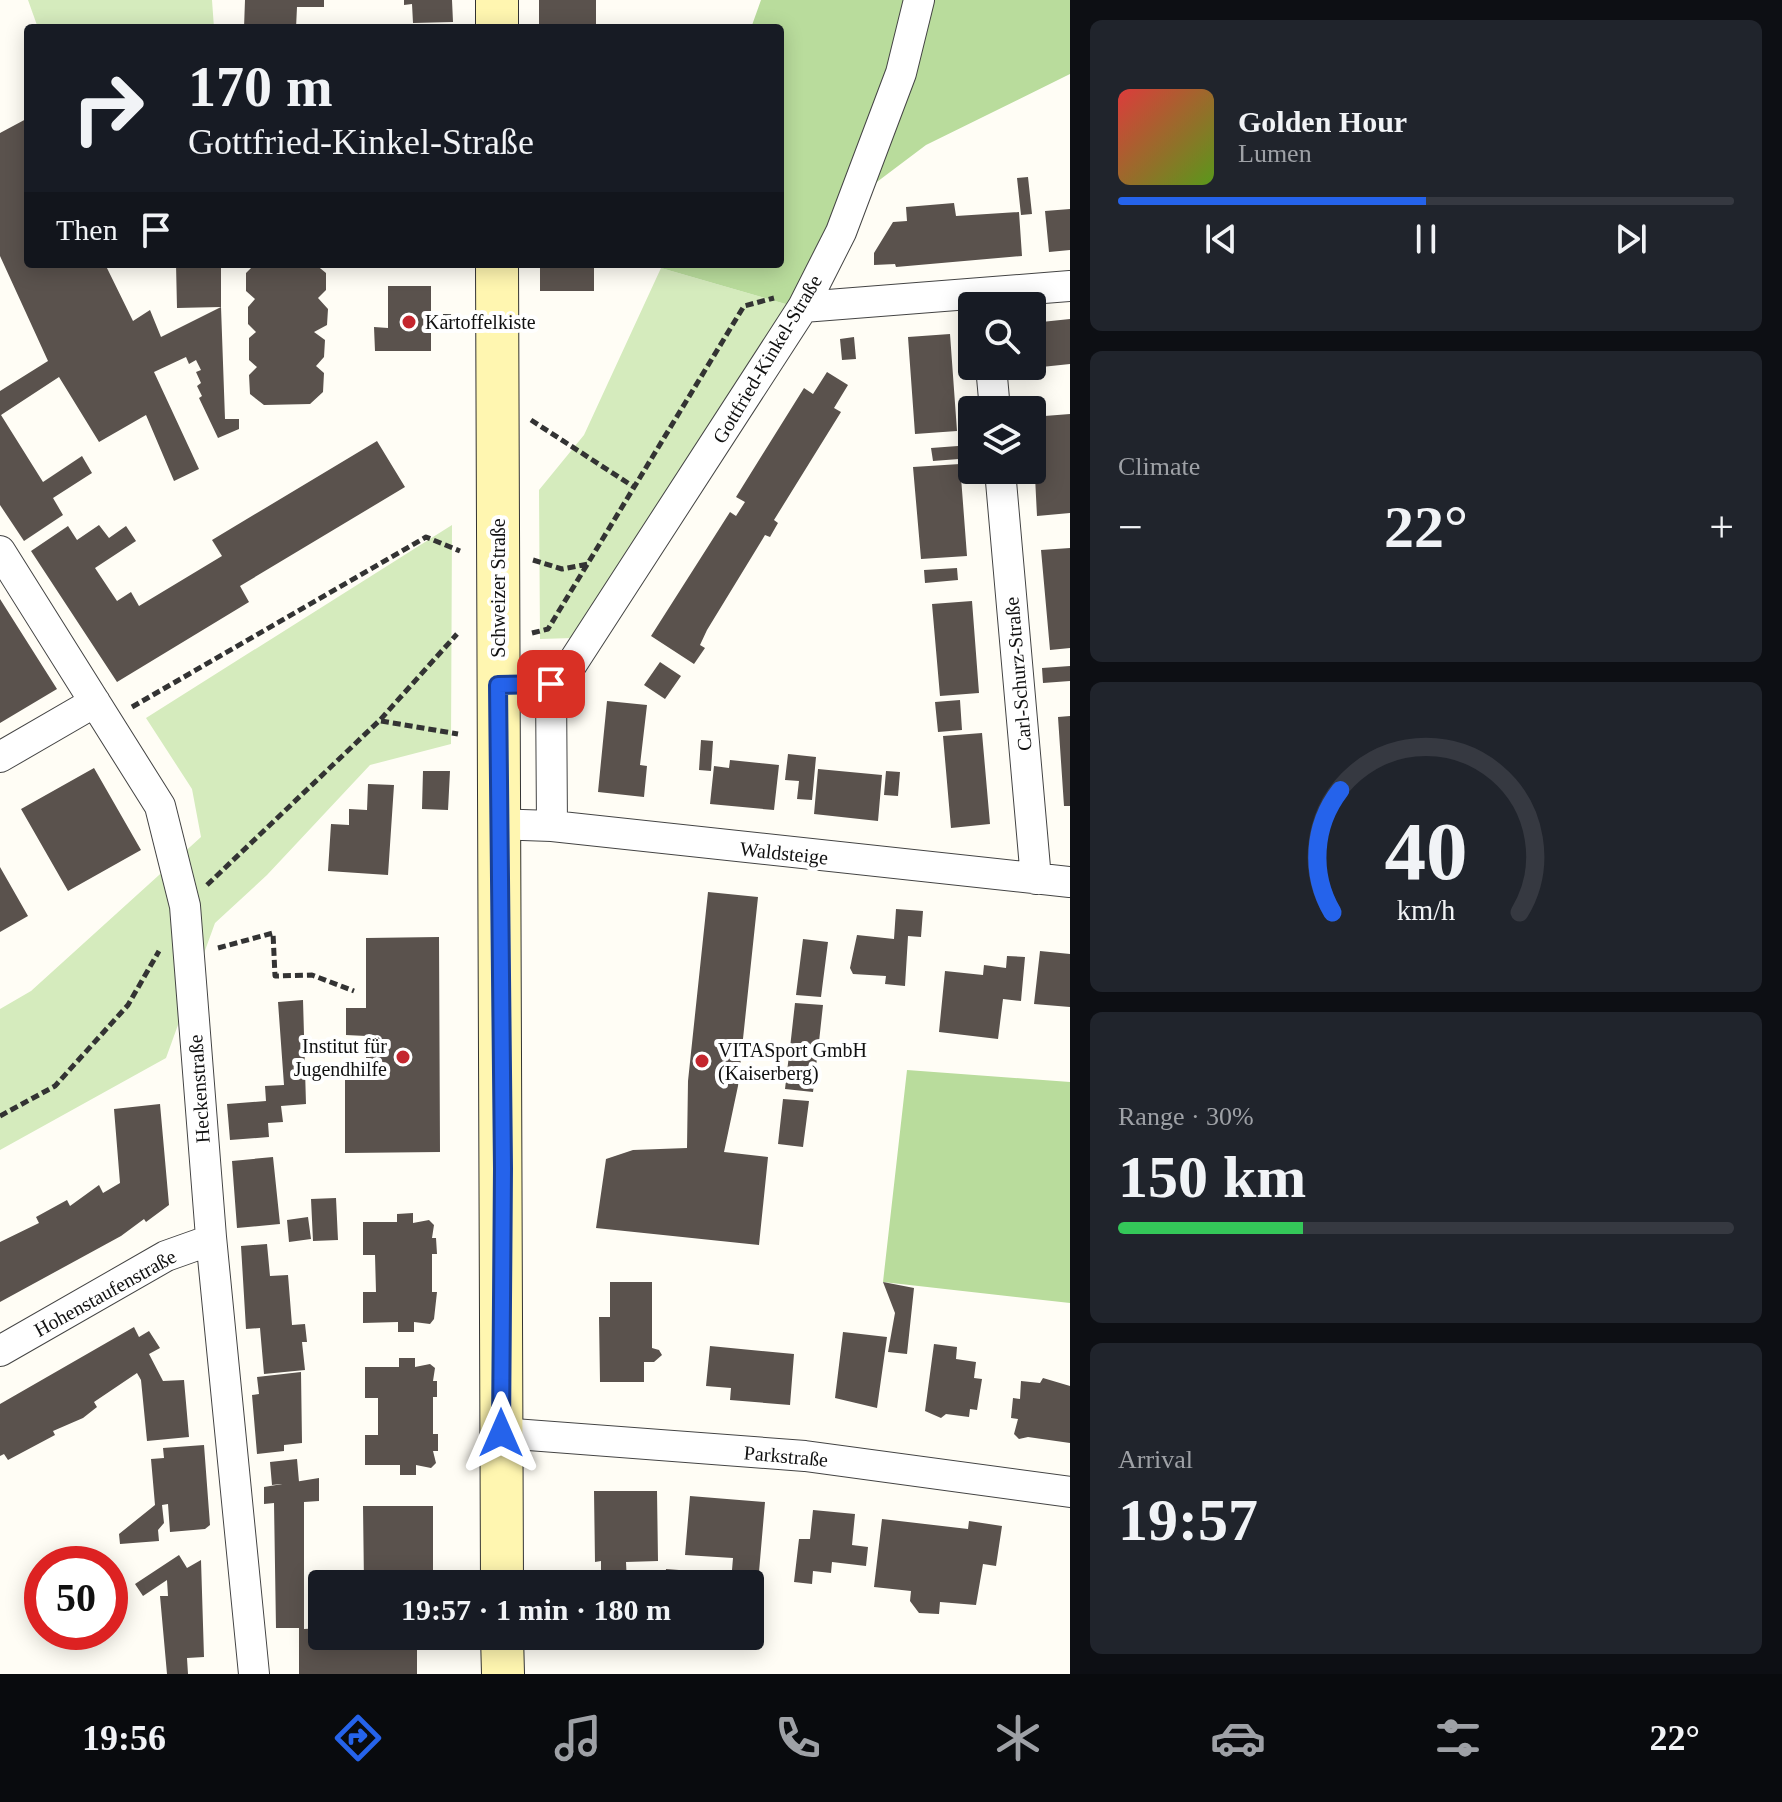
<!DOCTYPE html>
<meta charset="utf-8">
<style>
body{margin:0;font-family:"Times New Roman",serif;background:#20242c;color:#f1f3f6;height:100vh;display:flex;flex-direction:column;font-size:30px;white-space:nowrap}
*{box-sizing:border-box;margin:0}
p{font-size:26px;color:#9ea1a6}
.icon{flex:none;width:44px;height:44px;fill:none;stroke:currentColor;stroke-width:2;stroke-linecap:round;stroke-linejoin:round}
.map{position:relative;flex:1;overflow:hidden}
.panel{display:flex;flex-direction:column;gap:20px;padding:20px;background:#0d0f14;width:712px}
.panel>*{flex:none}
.guide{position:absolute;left:24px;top:24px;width:760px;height:244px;border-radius:8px;box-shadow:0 4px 20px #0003;background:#171b24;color:#f1f3f6;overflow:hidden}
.fabs{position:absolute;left:958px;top:292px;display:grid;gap:16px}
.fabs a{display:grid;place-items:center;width:88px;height:88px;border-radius:8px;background:#171b24;box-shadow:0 4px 20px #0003;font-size:40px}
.speed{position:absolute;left:24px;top:1546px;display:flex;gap:16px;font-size:40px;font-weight:700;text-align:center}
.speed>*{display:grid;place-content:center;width:104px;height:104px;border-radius:50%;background:#171b24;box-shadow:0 4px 20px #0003;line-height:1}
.speed .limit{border:12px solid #d22;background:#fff;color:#111}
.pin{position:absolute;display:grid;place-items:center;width:68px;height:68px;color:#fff;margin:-34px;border-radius:16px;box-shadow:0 4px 12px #0006}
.me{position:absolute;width:88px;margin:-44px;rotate:0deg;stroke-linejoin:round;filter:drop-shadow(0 0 6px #0008)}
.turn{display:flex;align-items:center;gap:28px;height:168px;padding:0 32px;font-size:36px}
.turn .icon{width:104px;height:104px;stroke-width:2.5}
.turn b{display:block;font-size:56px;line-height:68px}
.then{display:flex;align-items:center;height:76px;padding:0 32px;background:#0003;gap:16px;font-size:30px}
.big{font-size:60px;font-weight:800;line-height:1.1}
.panel .card{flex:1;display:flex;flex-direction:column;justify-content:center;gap:12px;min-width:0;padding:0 28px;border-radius:12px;background:#20242c}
.panel .dial{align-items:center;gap:0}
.dial svg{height:208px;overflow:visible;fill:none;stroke:#363941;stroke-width:7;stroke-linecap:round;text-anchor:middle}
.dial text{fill:#f1f3f6;stroke:none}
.song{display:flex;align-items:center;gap:24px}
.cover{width:96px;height:96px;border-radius:12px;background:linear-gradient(135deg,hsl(0 70% 55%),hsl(90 70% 35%))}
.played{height:8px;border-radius:4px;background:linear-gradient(90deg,#2563eb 50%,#363941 50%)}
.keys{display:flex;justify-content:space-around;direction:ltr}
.heat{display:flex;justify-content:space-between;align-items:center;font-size:44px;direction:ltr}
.charge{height:12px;border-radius:6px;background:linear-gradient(90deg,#34c759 30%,#363941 0)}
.trip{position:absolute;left:308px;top:1570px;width:456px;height:80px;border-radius:8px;background:#171b24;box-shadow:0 4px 20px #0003;font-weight:800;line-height:80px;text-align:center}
.dock{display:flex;height:128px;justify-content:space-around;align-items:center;background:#090b0e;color:#9ea1a6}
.dock .icon{width:56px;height:56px}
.dock .selected{color:#2563eb}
.dock b{font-size:36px;color:#f1f3f6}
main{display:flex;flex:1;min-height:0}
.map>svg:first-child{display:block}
.green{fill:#d5ebbd}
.forest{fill:#b9dc9c}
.building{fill:#5a524d}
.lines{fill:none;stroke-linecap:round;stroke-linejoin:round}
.minor-casing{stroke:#444;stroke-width:32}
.secondary-casing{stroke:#333;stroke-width:44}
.path{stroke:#333;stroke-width:5;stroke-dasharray:8 4;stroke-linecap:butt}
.minor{stroke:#fff;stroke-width:30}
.secondary{stroke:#fff6b0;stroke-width:42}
.route-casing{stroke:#184099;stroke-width:20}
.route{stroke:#2563eb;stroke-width:14}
.poi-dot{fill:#c4262e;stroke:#fff;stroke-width:3}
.labels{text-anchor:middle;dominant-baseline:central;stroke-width:8;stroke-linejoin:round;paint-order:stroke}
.poi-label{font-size:20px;fill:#111;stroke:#fff;text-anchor:start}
.street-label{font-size:20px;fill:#111;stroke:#fff}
</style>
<main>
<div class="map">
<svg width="1070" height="1674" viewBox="0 0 1070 1674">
<rect width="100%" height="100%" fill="#fffdf5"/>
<path class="green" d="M28 0H212L214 28H38Z
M661 268 789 305 573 638 540 639 539 490 584 435Z
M452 525 451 744 370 765 267 875 215 923 166 1058 0 1150V1009L31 991 201 837 192 789 146 718Z"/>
<path class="forest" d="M761 0H1070V74L926 145 833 215 789 305 661 268 662 264H780V28H751Z
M907 1070 1070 1082V1303L883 1282Z"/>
<path class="building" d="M245 0H324V7H297L296 28H244Z
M404 0H452L453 22 413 23 412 4 404 5Z
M539 0H596V28H539Z
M28 118V264H105L133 321 150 310 161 337 221 307 225 419H239V429L218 438 199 398 202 396 197 386 201 383 196 372 201 370 196 360 189 364 186 357 154 372 199 469 174 481 146 415 99 442 59 377 1 415 43 482 82 456 92 473 53 498 63 515 24 541 0 505V391L48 361 0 256V133Z
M1028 177 1032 214 1021 215 1017 178Z
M954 203 956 216 1019 212 1022 256 896 267 895 264 874 265V253L893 222 907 221 906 207Z
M1070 209V250L1049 252 1045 211Z
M176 264H221V307L177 308Z
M255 264H315L326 273V290L318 298 328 309 327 325 314 332 325 340 324 357 316 366 324 373 323 392 310 404 264 405 250 394 249 375 257 367 249 360V338L256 332 248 324V307L255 299 246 291V273Z
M540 264H594V291H540Z
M388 286H431V351H375L374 327 388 328Z
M1070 319V364L1032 368V323Z
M950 334 957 431 915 434 908 337Z
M854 337 856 359 842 360 840 339Z
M827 372 848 385 834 408 841 412 774 520 778 523 770 537 765 535 707 630 700 645 705 648 694 664 651 636 730 512 736 516 745 502 736 497 804 388 813 394Z
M1070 414V513L1037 516 1032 417Z
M377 441 405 487 240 586 249 602 117 682 31 551 68 526 77 540 99 525 109 538 126 526 136 541 95 568 117 601 131 592 139 606 222 556 212 540Z
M958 446 959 459 933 461 931 448Z
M960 464 967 556 921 559 913 467Z
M1070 548V648L1050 650 1041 550Z
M957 568 958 580 925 583 924 570Z
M0 599 57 689 0 723Z
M972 601 979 693 940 696 932 604Z
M660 662 681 676 665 699 644 685Z
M1070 666V681L1043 683 1042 668Z
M960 700 962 730 938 732 935 702Z
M607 701 647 705 640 765 647 766 644 797 598 792Z
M1070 716V806H1064L1058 717Z
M982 733 990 824 951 828 943 736Z
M701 740 713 741 711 771 699 770Z
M788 754 816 757 812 800 797 799 799 781 785 780Z
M730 760 779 765 774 810 710 804 714 766 729 768Z
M94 768 141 850 68 891 21 809Z
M818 769 882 775 878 821 814 814Z
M423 771H450L448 810 422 809Z
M886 771 900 772 898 796 884 795Z
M368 784 394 785 388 875 328 871 331 824 349 825V809L367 810Z
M0 867 28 916 0 932Z
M708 892 758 897 738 1086 724 1152 768 1157 759 1245 596 1228 606 1159 633 1150 687 1148 688 1081Z
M896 909 923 911 921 937 908 936 905 986 885 984 886 976 853 974 850 968 857 935 894 939Z
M439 937 440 1152 345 1153V1078H366V1036L346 1035V1008H366V938Z
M803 939 828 942 821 997 796 995Z
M1040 951 1070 954V1007L1034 1004Z
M1007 956 1025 957 1021 1001 1003 999 998 1039 939 1032 945 971 983 975 984 965 1006 968Z
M303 1000 306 1104 281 1106 283 1122 268 1123 269 1137 230 1140 227 1104 266 1101 265 1086 284 1085 278 1002Z
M795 1003 823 1005 818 1051 790 1048Z
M789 1055 817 1058 813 1092 785 1089Z
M783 1099 809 1101 803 1147 778 1144Z
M160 1104 169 1205 146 1222 144 1219 121 1236 0 1302V1242L39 1223 36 1217 67 1200 70 1206 99 1185 103 1193 120 1183 114 1109Z
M273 1157 280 1224 237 1228 232 1161Z
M336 1198 338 1240 313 1241 311 1199Z
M413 1213V1223L429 1220 434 1225 432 1238H436L437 1254H432V1292H437L434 1319 430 1324 414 1322V1332H398V1322L363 1323V1292H376L375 1255H363V1222H397V1214Z
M308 1217 311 1239 289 1242 287 1220Z
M267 1244 270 1276 288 1275 292 1325 305 1324 307 1342H302L305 1370 264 1374 260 1328 246 1329 241 1246Z
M610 1282H652V1348L659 1350 662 1355 654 1362H644V1382H600L599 1317H610Z
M883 1282 914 1288 907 1354 888 1352 895 1313Z
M134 1327 139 1337 149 1331 160 1348 149 1354 163 1381 184 1380 189 1437 147 1441 141 1380 137 1373 94 1402 97 1407 83 1418 53 1431 55 1435 8 1460 4 1454 0 1456V1404Z
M843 1332 887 1337 877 1408 835 1398Z
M934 1344 957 1347 956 1359 976 1362 974 1378 982 1379 977 1410 970 1409 969 1417 946 1414 941 1418 925 1411Z
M710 1346 794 1354 790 1405 730 1400 731 1388 706 1386Z
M399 1358H415V1367L430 1364 435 1368 433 1381H437V1397H433V1434H438V1451H433L436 1463 431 1468 416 1465V1475H400V1465H365V1435H378V1398H365V1367H399Z
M301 1372 302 1443 284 1445V1451L257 1454 252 1395 259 1394 257 1377Z
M1043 1378 1070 1386V1443L1028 1437 1019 1439 1014 1434 1018 1419 1011 1418 1013 1398 1020 1399 1021 1381 1040 1383Z
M204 1445 210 1525 205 1529 170 1532 168 1504 162 1505 164 1523 158 1530 159 1541 120 1544 119 1534 155 1505 151 1459 164 1458 163 1448Z
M297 1459 299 1482 272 1485 270 1462Z
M319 1478V1501L304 1502V1629L322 1628V1636H417V1674H299V1628H276L274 1503 264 1504V1487Z
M594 1491H657L658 1561 626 1562 627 1584H601V1561L595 1562Z
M690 1496 765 1502 759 1572 732 1570 733 1558 685 1555Z
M363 1506H433V1584H364Z
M813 1510 855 1514 852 1545 868 1547 866 1566 832 1562 831 1573 813 1571 812 1584 794 1582 799 1539H810Z
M882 1519 968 1529 969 1521 1002 1526 996 1566 983 1564 976 1605 940 1602 939 1614 919 1613 910 1601 911 1591 874 1587Z
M179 1555 187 1568 201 1560 204 1657 187 1658 188 1674H167L160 1596H168L167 1580 143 1596 135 1584Z
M666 1569 692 1571 691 1584H665Z"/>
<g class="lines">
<defs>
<path id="minor" d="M803 307 1070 286
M991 366 995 410
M1000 470 1036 879
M0 551 160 806 185 906 211 1237 254 1674
M551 684 552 826
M498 685 551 684 566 673 803 307 841 232 901 73 919 0
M0 757 95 702
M497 824 552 826 1070 882
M0 1351 166 1256 211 1240
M501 1433 805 1456 1070 1492"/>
<path id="secondary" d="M497 0V28
M497 264 502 1584
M502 1636 503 1674"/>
</defs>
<use href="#minor" class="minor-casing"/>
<use href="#secondary" class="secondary-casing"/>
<path class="path" d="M431 316 459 317
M531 420 634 487
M533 560 562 569 588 564
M532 633 548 629 744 306 774 298
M132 707 426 537 460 551
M381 721 458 734
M207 885 380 720 457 634
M218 948 273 933 275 976 312 975 354 991
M0 1116 55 1086 128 1005 159 951"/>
<use href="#minor" class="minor"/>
<use href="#secondary" class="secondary"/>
</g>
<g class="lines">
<defs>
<path id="route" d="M501 1433 503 1168 498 685 551 684"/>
</defs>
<use href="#route" class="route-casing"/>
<use href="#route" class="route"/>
</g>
<g class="poi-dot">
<circle cx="409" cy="322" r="8"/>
<circle cx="403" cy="1057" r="8"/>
<circle cx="702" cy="1061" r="8"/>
</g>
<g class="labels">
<g class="poi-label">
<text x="425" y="322">Kartoffelkiste</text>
<text x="387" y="1046" text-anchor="end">Institut für<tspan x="387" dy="23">Jugendhilfe</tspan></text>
<text x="718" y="1050">VITASport GmbH<tspan x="718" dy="23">(Kaiserberg)</tspan></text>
</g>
<g class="street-label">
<text transform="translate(767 359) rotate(-59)">Gottfried-Kinkel-Straße</text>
<text transform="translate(498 588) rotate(-90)">Schweizer Straße</text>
<text transform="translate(1018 674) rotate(-95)">Carl-Schurz-Straße</text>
<text transform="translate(784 853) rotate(6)">Waldsteige</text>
<text transform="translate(199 1089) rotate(-94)">Heckenstraße</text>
<text transform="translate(105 1293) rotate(-29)">Hohenstaufenstraße</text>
<text transform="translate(786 1456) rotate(5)">Parkstraße</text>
</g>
</g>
</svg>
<div class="fabs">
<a><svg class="icon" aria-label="search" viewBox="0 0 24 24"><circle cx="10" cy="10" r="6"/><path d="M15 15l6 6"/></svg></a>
<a><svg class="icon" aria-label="layers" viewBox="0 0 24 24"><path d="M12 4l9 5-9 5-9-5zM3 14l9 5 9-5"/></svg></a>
</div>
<div class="speed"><div class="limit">50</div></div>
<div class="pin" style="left:551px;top:684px;background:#d93025"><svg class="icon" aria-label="arrive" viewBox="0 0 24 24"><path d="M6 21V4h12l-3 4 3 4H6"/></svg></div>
<svg class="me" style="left:501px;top:1433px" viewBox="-20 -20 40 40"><path d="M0-17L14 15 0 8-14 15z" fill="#2563eb" stroke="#fff" stroke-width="4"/></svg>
<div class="trip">19:57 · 1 min · 180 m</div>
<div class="guide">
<div class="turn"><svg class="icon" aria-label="right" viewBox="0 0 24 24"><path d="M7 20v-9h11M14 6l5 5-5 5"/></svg><div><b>170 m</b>Gottfried-Kinkel-Straße</div></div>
<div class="then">Then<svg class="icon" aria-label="arrive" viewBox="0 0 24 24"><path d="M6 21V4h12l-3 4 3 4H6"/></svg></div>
</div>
</div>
<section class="panel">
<div class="card">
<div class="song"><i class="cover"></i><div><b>Golden Hour</b><p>Lumen</p></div></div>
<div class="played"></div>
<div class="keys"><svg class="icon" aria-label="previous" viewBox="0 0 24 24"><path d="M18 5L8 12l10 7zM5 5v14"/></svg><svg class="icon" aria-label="pause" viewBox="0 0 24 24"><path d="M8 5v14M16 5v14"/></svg><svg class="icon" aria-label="next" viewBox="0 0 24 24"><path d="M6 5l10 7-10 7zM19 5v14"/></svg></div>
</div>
<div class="card"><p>Climate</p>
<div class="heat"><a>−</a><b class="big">22°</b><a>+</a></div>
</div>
<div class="card dial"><svg viewBox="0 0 100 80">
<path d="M14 69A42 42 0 1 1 86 69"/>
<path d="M14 69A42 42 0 0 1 17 22" stroke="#2563eb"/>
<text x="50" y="56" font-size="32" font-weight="700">40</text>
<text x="50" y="72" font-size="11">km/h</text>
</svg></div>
<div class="card"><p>Range · 30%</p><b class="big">150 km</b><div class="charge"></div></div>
<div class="card"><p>Arrival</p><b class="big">19:57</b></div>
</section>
</main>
<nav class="dock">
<b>19:56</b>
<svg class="icon selected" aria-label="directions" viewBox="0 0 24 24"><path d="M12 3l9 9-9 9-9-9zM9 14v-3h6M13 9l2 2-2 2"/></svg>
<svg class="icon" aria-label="music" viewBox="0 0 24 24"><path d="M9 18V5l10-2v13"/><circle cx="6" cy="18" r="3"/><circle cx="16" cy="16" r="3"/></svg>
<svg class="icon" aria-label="phone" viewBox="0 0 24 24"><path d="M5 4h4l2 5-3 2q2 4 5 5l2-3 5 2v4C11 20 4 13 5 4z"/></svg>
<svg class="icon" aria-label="climate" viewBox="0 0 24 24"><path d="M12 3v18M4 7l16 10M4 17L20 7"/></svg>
<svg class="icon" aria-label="car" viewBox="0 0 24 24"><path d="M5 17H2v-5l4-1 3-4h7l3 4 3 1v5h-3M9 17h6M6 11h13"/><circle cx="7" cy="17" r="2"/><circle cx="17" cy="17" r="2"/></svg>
<svg class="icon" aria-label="filters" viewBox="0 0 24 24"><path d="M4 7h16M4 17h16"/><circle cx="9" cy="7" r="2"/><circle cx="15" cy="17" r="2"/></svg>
<b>22°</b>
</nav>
